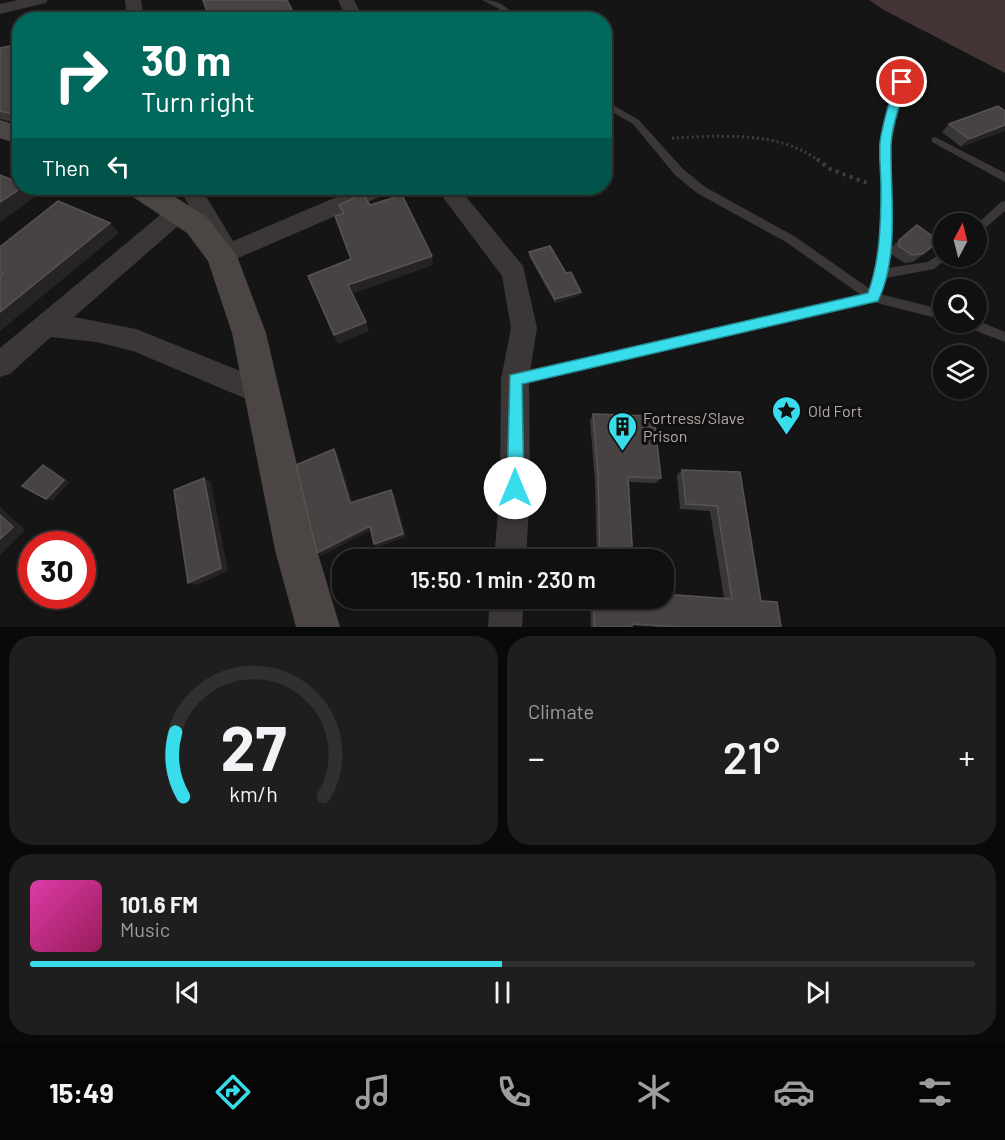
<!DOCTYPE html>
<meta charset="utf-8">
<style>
body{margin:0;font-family:Barlow,sans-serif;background:#1e1e1e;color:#f1f3f6;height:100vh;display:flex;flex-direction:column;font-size:22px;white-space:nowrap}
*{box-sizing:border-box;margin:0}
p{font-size:20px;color:#9c9d9f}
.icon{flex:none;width:33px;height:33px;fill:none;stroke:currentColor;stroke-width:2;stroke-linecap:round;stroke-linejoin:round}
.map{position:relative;height:627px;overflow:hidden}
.details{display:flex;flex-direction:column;gap:9px;padding:9px;background:#090909;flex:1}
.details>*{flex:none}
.guide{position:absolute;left:12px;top:12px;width:600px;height:183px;border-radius:24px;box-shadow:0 2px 4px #0004,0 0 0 2px #303030;background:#00695c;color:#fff;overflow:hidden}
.needle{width:39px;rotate:7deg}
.fabs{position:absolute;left:933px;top:213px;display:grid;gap:12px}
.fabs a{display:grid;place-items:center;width:54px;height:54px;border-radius:50%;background:#101010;box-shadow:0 2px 4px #0004,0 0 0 2px #303030;font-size:30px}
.speed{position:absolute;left:18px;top:531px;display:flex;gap:12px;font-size:30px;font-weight:700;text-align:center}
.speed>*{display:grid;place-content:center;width:78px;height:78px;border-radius:50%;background:#101010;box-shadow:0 2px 4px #0004,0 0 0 2px #303030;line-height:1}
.speed .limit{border:9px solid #d22;background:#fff;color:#111}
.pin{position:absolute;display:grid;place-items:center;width:51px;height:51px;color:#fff;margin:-26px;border:3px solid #fff;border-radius:50%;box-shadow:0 2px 6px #0007}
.me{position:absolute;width:66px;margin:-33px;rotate:0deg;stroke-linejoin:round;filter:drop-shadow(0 0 4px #0008)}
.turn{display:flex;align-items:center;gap:21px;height:126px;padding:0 30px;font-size:27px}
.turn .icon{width:78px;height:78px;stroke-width:2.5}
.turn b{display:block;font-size:42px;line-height:51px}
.then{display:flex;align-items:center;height:57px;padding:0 30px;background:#0003;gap:12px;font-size:22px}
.big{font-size:45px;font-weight:600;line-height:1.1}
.details .card{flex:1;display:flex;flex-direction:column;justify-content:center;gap:9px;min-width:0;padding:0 21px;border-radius:24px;background:#1e1e1e}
.details .dial{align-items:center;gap:0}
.dial svg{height:156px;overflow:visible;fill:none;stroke:#303030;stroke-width:7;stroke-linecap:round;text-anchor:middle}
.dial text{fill:#f1f3f6;stroke:none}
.song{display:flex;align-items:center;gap:18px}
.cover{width:72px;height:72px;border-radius:9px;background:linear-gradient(135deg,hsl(320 70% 55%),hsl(330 70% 35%))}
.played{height:6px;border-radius:3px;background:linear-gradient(90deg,#39dcea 50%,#303030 50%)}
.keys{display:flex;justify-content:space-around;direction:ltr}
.heat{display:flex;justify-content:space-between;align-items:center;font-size:33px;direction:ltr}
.details .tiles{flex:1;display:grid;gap:9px;grid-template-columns:1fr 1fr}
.card:last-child{grid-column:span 2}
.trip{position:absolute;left:332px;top:549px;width:342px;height:60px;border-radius:24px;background:#101010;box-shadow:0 2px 4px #0004,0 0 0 2px #303030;font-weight:600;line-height:60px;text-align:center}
.menu{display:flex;height:96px;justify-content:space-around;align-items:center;background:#060606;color:#9c9d9f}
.menu .icon{width:42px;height:42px}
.menu .on{color:#39dcea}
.menu b{font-size:27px;color:#f1f3f6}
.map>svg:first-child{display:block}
.water{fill:#443436}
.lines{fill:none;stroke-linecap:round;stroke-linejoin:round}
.path-far1{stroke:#423d3c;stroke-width:3;stroke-dasharray:2 3;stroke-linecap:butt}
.path{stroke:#423d3c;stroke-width:4;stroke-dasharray:3 4.5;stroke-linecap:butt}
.lane{fill:#3b3736;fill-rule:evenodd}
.street{fill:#3b3736;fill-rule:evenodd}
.secondary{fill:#4b4544;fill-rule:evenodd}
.wall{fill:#393736}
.shaded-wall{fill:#262423}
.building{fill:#474342;stroke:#585352;stroke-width:1.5}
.route{fill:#39dcea;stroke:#258f98;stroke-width:1.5}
.labels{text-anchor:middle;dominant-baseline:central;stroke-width:6;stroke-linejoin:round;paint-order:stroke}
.poi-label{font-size:16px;fill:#b6a9a7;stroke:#111010;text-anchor:start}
</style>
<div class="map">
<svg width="1005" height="627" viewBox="0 0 1005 627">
<rect width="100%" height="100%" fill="#161515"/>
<path class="water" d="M869 0H1005V73L884 10Z"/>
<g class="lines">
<path class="path-far1" d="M672 138C720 136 778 130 819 161"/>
<path class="path" d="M817 159 830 169 870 184"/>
<path class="lane" d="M482 0C498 0 508 5 516 20H508L503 11Z
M902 79 906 82 891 143 892 189 888 268 927 262 944 252V256H949L934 269 886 278 880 294 944 310V320L873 302 515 385 510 383 509 379 510 375 515 373 861 295 786 242 697 193 675 175 633 124 604 107V100L639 120 683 169 705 187 794 236 870 289C886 249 879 188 881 145 882 125 892 102 898 82Z
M935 137 1005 173V182L932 142V138Z
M1005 201V211L976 236V225L1001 202Z
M976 320 1005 332V342L963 326 961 322H976Z"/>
<path class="street" d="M18 0H48L46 3 0 14V4Z
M125 0H141L144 20H127Z
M338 0H354L364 20H347Z
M179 188H201L233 241 358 188H389L386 194 222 265 214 263 210 256 214 249Z
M436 188H459L523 266 537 328 529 379 530 488 526 560H494L500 488 501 379 511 328 502 276Z
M179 204 187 206 190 212 187 218 74 317 136 329 273 384 277 393 273 402 263 406 133 351 96 342 51 337 10 374 0 377V348L171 206Z
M490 598H524L522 627H488Z"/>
<path class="secondary" d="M0 120 20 126V145L0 138Z
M126 188H161L207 217 237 256 266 333 317 550 340 627H296L275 550 232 333 208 261 187 233 130 195Z"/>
</g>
<path class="wall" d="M15 45 20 51V134L13 122 0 119V48Z
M1005 111 961 147 942 132 949 124Z
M899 240 931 249 913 262 904 263 891 254V248Z
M529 252 566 273 580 295 555 303 529 256Z
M593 414 661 478 656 483 629 482 633 560H597L595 481 590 421Z
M682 470 740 472 761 601 781 627H659L632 625V627H591L590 598H724L710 511 680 509 677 475Z"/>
<path class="shaded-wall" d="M15 45 20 51V60L15 54Z
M1005 125V131L961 147 969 139Z
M20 134V143L15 137Z
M21 188H26L35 197 0 222V202Z
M291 188H304L292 191Z
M330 188H353L333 196Z
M110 223 119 233 0 331V312Z
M939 241 931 249 913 262 922 254Z
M432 256 433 265 352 294 348 285Z
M581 292 580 295 555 303V299Z
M366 322 369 331 338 344 334 335Z
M334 449 337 454 354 506 350 503Z
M43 465 48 467 70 482 52 501 46 499Z
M204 478 211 482 228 571 197 585 188 583Z
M391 490 394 494 406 537 377 547 374 544Z
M0 507 25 530 0 555Z
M370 526 373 529 321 556 317 553Z"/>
<path class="building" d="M203 0H287L297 20H210Z
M15 45V54L20 53V134L15 137 12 114 0 111V48Z
M998 106 1005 111V125L969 139 949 124Z
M0 175 20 183V188H21L0 202Z
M363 194 370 205 402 195 432 256 348 285 366 322 334 335 308 276 351 259 335 216 344 213 339 205Z
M58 201 110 223 0 312V275L3 273 0 272V247Z
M917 225 939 241 922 254 912 255 899 246V240Z
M550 246 566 273 571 272 581 292 555 299 529 252Z
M593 414 654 416 661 478 628 477 633 560H600L598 475Z
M334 449 350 503 391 490 403 534 374 544 370 526 317 553 296 465Z
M43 465 64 480 46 499 22 486Z
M682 470 740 472 761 601 777 602 781 627H681L632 624V627H594V598H663V594L732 599 717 506 686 504Z
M204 478 221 568 188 583 174 490Z
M0 515 13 527 0 539Z"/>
<path class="route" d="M902 79 907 82C901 102 892 123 891 145 890 193 900 256 878 301L522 384 524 488 521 494 515 496 510 494 507 488 510 375 868 293C880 261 881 222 881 188 881 173 879 157 880 142 882 129 892 83 902 79Z"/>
<defs>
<symbol id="sight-pin" viewBox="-11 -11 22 30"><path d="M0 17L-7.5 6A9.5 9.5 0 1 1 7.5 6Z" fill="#39dcea" stroke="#111010"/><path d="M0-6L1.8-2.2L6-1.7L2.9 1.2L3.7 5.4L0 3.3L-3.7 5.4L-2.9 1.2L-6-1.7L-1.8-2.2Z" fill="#111"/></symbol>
<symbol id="building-pin" viewBox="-11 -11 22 30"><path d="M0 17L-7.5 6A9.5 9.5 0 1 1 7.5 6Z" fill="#39dcea" stroke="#111010"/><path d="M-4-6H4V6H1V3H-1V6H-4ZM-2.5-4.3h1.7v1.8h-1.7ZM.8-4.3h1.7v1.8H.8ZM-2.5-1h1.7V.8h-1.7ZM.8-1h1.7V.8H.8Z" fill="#111"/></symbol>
</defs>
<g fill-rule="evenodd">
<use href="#sight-pin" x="770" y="394" width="33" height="45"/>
<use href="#building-pin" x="606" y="410" width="33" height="45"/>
</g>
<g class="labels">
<g class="poi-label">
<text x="808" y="410">Old Fort</text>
<text x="643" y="417">Fortress/Slave<tspan x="643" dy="18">Prison</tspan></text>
</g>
</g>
</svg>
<div class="fabs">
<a><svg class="needle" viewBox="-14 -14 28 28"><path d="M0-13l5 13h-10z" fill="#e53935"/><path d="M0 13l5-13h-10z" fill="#9c9d9f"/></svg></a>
<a><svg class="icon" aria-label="search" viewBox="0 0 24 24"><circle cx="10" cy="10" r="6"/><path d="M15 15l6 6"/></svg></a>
<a><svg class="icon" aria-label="layers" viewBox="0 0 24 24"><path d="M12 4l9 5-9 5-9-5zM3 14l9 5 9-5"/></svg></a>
</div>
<div class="speed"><div class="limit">30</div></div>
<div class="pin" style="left:902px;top:82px;background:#d93025"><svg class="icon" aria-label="arrive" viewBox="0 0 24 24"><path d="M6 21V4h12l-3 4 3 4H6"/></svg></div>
<svg class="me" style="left:515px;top:488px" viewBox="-20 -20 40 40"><circle r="19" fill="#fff"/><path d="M0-13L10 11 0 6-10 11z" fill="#39dcea"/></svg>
<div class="trip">15:50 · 1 min · 230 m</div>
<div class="guide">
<div class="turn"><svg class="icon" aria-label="right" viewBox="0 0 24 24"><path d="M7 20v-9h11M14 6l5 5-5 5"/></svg><div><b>30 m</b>Turn right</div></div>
<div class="then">Then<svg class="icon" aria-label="left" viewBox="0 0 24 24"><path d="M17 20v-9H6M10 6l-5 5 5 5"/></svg></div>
</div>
</div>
<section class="details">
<div class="tiles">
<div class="card dial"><svg viewBox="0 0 100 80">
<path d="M14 69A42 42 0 1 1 86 69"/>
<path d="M14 69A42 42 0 0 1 10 36" stroke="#39dcea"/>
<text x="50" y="56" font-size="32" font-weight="700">27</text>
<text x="50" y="72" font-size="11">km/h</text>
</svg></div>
<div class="card"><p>Climate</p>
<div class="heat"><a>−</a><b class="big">21°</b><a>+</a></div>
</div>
<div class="card">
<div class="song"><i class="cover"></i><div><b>101.6 FM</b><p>Music</p></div></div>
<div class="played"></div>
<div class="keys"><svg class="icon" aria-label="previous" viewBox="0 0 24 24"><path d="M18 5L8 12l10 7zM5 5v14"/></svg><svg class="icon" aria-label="pause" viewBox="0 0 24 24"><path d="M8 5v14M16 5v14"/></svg><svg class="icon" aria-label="next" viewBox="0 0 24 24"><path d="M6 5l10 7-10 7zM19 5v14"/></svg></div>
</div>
</div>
</section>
<nav class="menu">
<b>15:49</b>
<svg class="icon on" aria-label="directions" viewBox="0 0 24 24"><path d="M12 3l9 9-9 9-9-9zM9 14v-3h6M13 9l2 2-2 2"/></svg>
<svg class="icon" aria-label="music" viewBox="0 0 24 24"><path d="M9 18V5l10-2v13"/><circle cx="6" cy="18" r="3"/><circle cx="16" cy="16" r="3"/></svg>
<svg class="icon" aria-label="phone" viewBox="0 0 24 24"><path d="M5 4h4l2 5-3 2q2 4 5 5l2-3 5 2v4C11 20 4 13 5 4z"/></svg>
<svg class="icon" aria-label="climate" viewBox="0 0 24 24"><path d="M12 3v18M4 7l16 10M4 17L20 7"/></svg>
<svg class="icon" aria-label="car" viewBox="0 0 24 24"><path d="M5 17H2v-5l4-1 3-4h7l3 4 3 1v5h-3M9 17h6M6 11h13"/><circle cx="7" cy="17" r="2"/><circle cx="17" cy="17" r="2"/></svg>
<svg class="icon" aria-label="filters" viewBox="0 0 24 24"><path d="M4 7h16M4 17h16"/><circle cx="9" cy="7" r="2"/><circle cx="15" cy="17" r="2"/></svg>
</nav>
